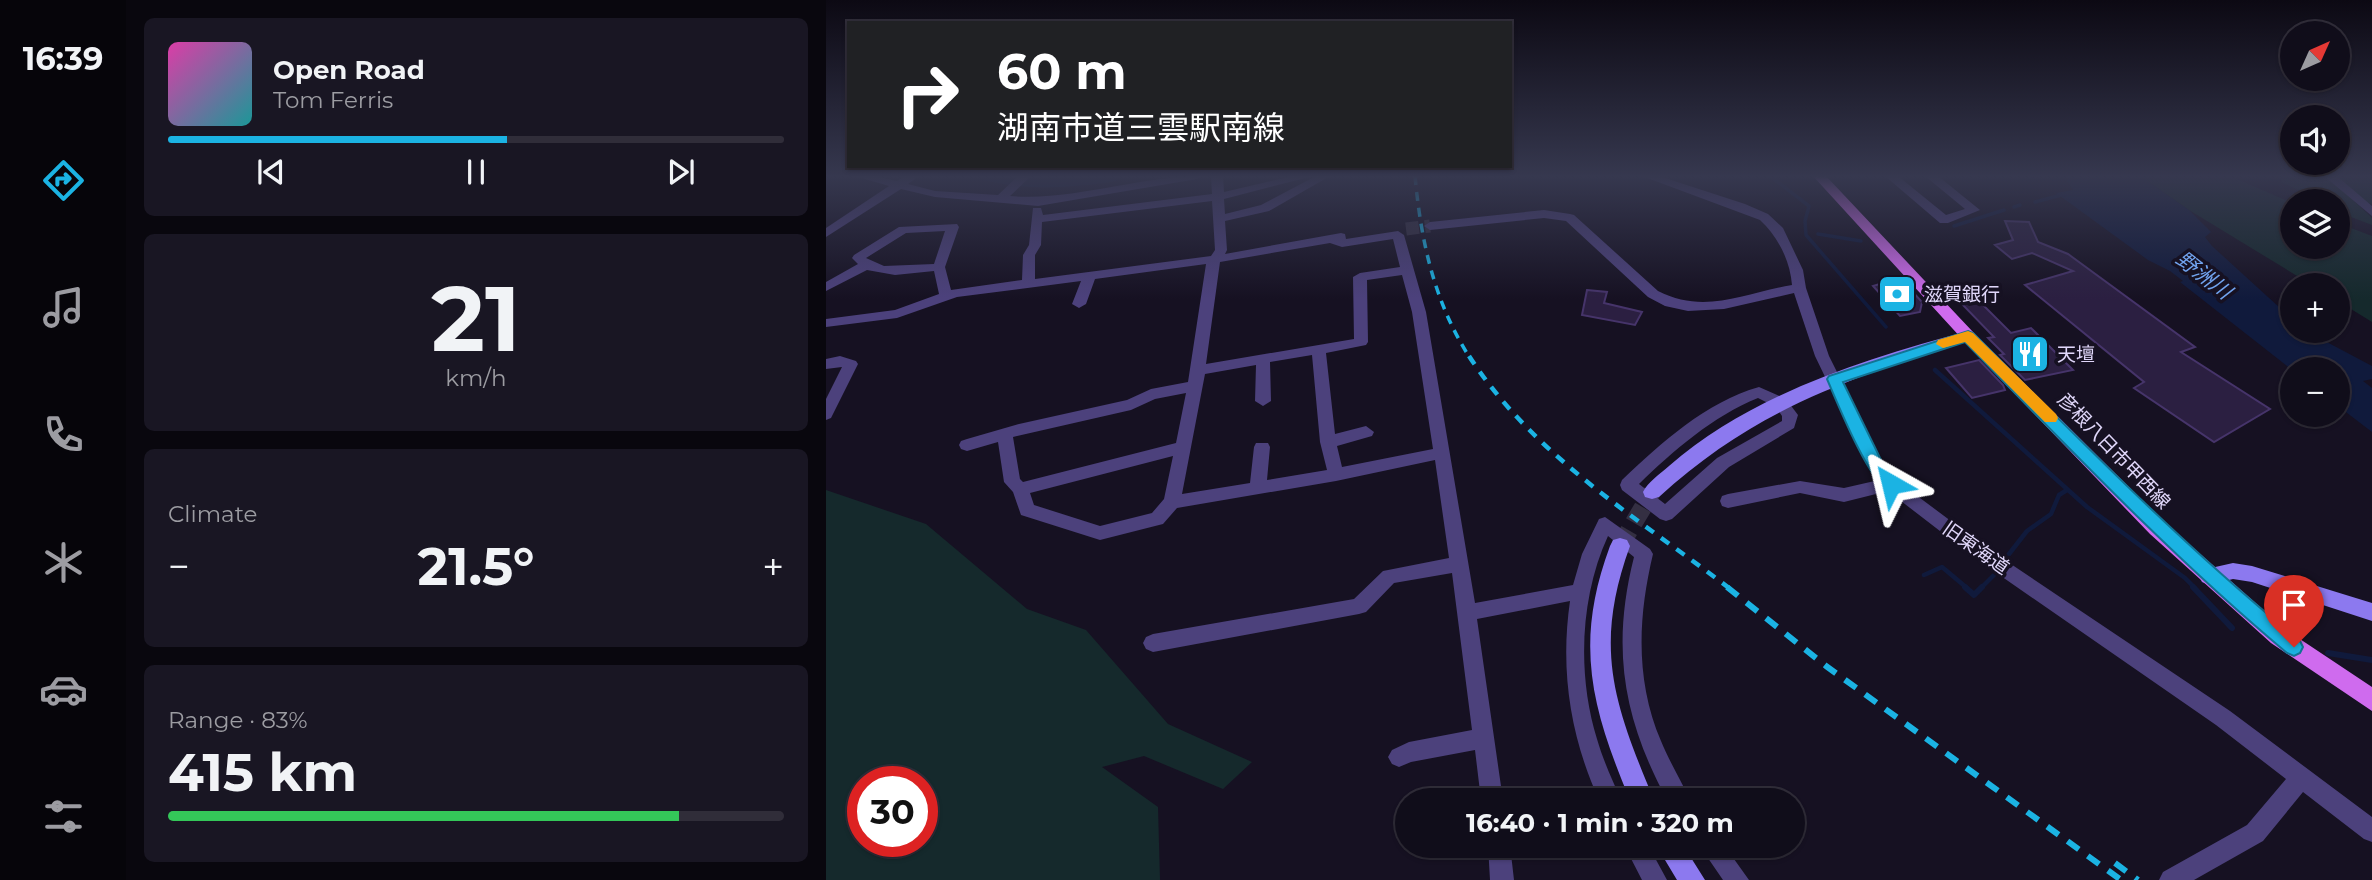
<!DOCTYPE html>
<meta charset="utf-8">
<style>
body{margin:0;font-family:Montserrat,"Noto Sans JP",sans-serif;background:#191623;color:#f1f3f6;height:100vh;display:flex;flex-direction:column;font-size:26px;white-space:nowrap}
*{box-sizing:border-box;margin:0}
p{font-size:23px;color:#9c9ca2}
.icon{flex:none;width:38px;height:38px;fill:none;stroke:currentColor;stroke-width:2;stroke-linecap:round;stroke-linejoin:round}
.map{position:relative;flex:1;overflow:hidden}
.side{display:flex;flex-direction:column;gap:18px;padding:18px;background:#09070e;width:700px}
.side>*{flex:none}
.top-card{position:absolute;left:21px;top:21px;width:665px;height:147px;border-radius:0px;box-shadow:0 2px 5px #0004,0 0 0 2px #302d39;background:#202124;color:#fff;overflow:hidden}
.needle{width:46px;rotate:45deg}
.controls{position:absolute;left:1454px;top:21px;display:grid;gap:14px}
.controls a{display:grid;place-items:center;width:70px;height:70px;border-radius:50%;background:#100d1a;box-shadow:0 2px 5px #0004,0 0 0 2px #302d39;font-size:35px}
.speed{position:absolute;left:21px;top:766px;display:flex;gap:14px;font-size:35px;font-weight:700;text-align:center}
.speed>*{display:grid;place-content:center;width:91px;height:91px;border-radius:50%;background:#100d1a;box-shadow:0 2px 5px #0004,0 0 0 2px #302d39;line-height:1}
.speed .limit{border:10px solid #d22;background:#fff;color:#111}
.pin{position:absolute;display:grid;place-items:center;width:60px;height:60px;color:#fff;margin:-72px -30px;border-radius:50% 50% 50% 0;rotate:-45deg;box-shadow:0 0 7px #0007}
.pin .icon{rotate:45deg}
.me{position:absolute;width:77px;margin:-38px;rotate:323deg;stroke-linejoin:round;filter:drop-shadow(0 0 5px #0008)}
.turn{display:flex;align-items:center;gap:24px;height:147px;padding:0 35px;font-size:32px}
.turn .icon{width:91px;height:91px;stroke-width:2.5}
.turn b{display:block;font-size:49px;line-height:60px}
.big{font-size:52px;font-weight:700;line-height:1.1}
.side .widget{flex:1;display:flex;flex-direction:column;justify-content:center;gap:10px;min-width:0;padding:0 24px;border-radius:10px;background:#191623}
.side .dial{align-items:center;gap:0}
.dial b{font-size:91px;line-height:1}
.song{display:flex;align-items:center;gap:21px}
.cover{width:84px;height:84px;border-radius:10px;background:linear-gradient(135deg,hsl(320 70% 55%),hsl(180 70% 35%))}
.played{height:7px;border-radius:4px;background:linear-gradient(90deg,#1bb3e3 55%,#302d39 55%)}
.keys{display:flex;justify-content:space-around;direction:ltr}
.heat{display:flex;justify-content:space-between;align-items:center;font-size:38px;direction:ltr}
.charge{height:10px;border-radius:5px;background:linear-gradient(90deg,#34c759 83%,#302d39 0)}
.trip{position:absolute;left:569px;top:788px;width:410px;height:70px;border-radius:35px;background:#100d1a;box-shadow:0 2px 5px #0004,0 0 0 2px #302d39;font-weight:700;line-height:70px;text-align:center}
main{display:flex;flex:1;min-height:0}
.dock{display:flex;flex-direction:column;width:126px;justify-content:space-around;align-items:center;background:#06050a;color:#9c9ca2}
.dock .icon{width:49px;height:49px}
.dock .current{color:#1bb3e3}
.dock b{font-size:32px;color:#f1f3f6}
.map>svg:first-child{display:block}
.green{fill:#15292c;fill-rule:evenodd}
.water{fill:#101a3c}
.lines{fill:none;stroke-linecap:round;stroke-linejoin:round}
.stream-far2{stroke:#101a3c;stroke-width:3.5}
.stream-far1{stroke:#101a3c;stroke-width:4.5}
.stream{stroke:#101a3c;stroke-width:6}
.river{fill:#101a3c;fill-rule:evenodd}
.building{fill:#2b1f41;stroke:#46346a;stroke-width:2}
.street-tunnel{stroke:#342f42;stroke-width:13;stroke-dasharray:13 6;stroke-linecap:butt}
.secondary-tunnel{stroke:#342f42;stroke-width:18;stroke-dasharray:18 9;stroke-linecap:butt}
.street{fill:#4c417c;fill-rule:evenodd}
.secondary{fill:#8c79ef;fill-rule:evenodd}
.primary{fill:#cf6bee;fill-rule:evenodd}
.rail-far2{stroke:#1bb3e3;stroke-width:3.5;stroke-dasharray:9 7;stroke-linecap:butt}
.rail-far1{stroke:#1bb3e3;stroke-width:4.5;stroke-dasharray:10 9;stroke-linecap:butt}
.rail{stroke:#1bb3e3;stroke-width:6;stroke-dasharray:14 11;stroke-linecap:butt}
.route{fill:#1bb3e3;stroke:#127494;stroke-width:2}
.slow{fill:#f59e0b}
.labels{text-anchor:middle;dominant-baseline:central;stroke-width:7;stroke-linejoin:round;paint-order:stroke}
.poi-label{font-size:19px;fill:#e0d7fa;stroke:#161122;text-anchor:start}
.street-label{font-size:19px;fill:#e0d7fa;stroke:#161122}
.water-label{font-size:21px;font-style:italic;fill:#71a3ee;stroke:#161122}
</style>
<main>
<nav class="dock">
<b>16:39</b>
<svg class="icon current" aria-label="directions" viewBox="0 0 24 24"><path d="M12 3l9 9-9 9-9-9zM9 14v-3h6M13 9l2 2-2 2"/></svg>
<svg class="icon" aria-label="music" viewBox="0 0 24 24"><path d="M9 18V5l10-2v13"/><circle cx="6" cy="18" r="3"/><circle cx="16" cy="16" r="3"/></svg>
<svg class="icon" aria-label="phone" viewBox="0 0 24 24"><path d="M5 4h4l2 5-3 2q2 4 5 5l2-3 5 2v4C11 20 4 13 5 4z"/></svg>
<svg class="icon" aria-label="climate" viewBox="0 0 24 24"><path d="M12 3v18M4 7l16 10M4 17L20 7"/></svg>
<svg class="icon" aria-label="car" viewBox="0 0 24 24"><path d="M5 17H2v-5l4-1 3-4h7l3 4 3 1v5h-3M9 17h6M6 11h13"/><circle cx="7" cy="17" r="2"/><circle cx="17" cy="17" r="2"/></svg>
<svg class="icon" aria-label="filters" viewBox="0 0 24 24"><path d="M4 7h16M4 17h16"/><circle cx="9" cy="7" r="2"/><circle cx="15" cy="17" r="2"/></svg>
</nav>
<section class="side">
<div class="widget">
<div class="song"><i class="cover"></i><div><b>Open Road</b><p>Tom Ferris</p></div></div>
<div class="played"></div>
<div class="keys"><svg class="icon" aria-label="previous" viewBox="0 0 24 24"><path d="M18 5L8 12l10 7zM5 5v14"/></svg><svg class="icon" aria-label="pause" viewBox="0 0 24 24"><path d="M8 5v14M16 5v14"/></svg><svg class="icon" aria-label="next" viewBox="0 0 24 24"><path d="M6 5l10 7-10 7zM19 5v14"/></svg></div>
</div>
<div class="widget dial"><b>21</b><p>km/h</p></div>
<div class="widget"><p>Climate</p>
<div class="heat"><a>−</a><b class="big">21.5°</b><a>+</a></div>
</div>
<div class="widget"><p>Range · 83%</p><b class="big">415 km</b><div class="charge"></div></div>
</section>
<div class="map">
<svg width="1546" height="880" viewBox="0 0 1546 880">
<rect width="100%" height="100%" fill="#161122"/>
<path class="green" d="M1314 176H1404L1466 203V247H1512V223L1546 236V322L1512 301V285H1486L1363 210Z
M1457 176H1501L1546 218V225L1512 212V201L1478 200 1475 191 1455 182Z
M1508 176H1546V204L1532 200Z
M0 490 100 524 201 609 260 630 342 724 426 762 397 789 318 756 276 767 332 807 334 880H0ZM37 782H96V842H37Z"/>
<path class="water" d="M1238 176H1314L1363 210 1385 232 1379 237 1386 246 1466 319V331H1480L1546 366V379L1537 381 1546 388V432L1512 406V369L1466 370 1354 282 1357 281 1344 271 1322 260 1230 193 1247 190Z"/>
<g class="lines">
<path class="stream-far2" d="M944 176 983 206 979 221 980 235 1060 327
M1209 202 1239 194
M1188 207 1194 205
M1128 226 1178 210
M992 234 1035 241"/>
<path class="stream-far1" d="M1109 370 1261 507 1359 578 1369 588
M1176 563 1201 531 1225 514 1233 495 1241 490
M1098 575 1116 567 1141 588
M1155 588 1168 575"/>
<path class="stream" d="M1139 587 1148 595 1156 587
M1367 587 1406 628
M1502 653 1546 660"/>
<path class="river" d="M155 176H295L292 180 285 182C242 188 200 191 158 180Z"/>
</g>
<path class="building" d="M1179 221 1203 222 1212 242 1242 254 1369 347 1355 352 1444 409 1388 442 1308 388 1318 382 1199 285 1247 271 1206 253 1186 259 1169 245 1187 240Z
M1074 278 1096 302 1094 312 1074 316 1047 286Z
M761 290 781 292 778 303 816 312 809 325 756 315Z
M1151 299 1185 333 1205 328 1247 370 1199 380 1174 355 1178 354 1162 338 1168 337 1134 302Z
M1153 360 1177 385 1179 390 1146 398 1120 368Z"/>
<g class="lines">
<path class="street-tunnel" d="M580 229 604 226"/>
<path class="secondary-tunnel" d="M794 546 826 492"/>
<path class="street" d="M29 176H49L71 181 79 176H93L82 184 109 191 172 195 192 176H205L184 196C249 201 312 176 377 176L371 179 212 206 109 197 75 189 0 237V228L63 186Z
M385 176H397L398 192 467 176H487L398 199 399 214 435 205 490 176H504L443 211 399 221 401 250 399 254 515 233 519 234 520 239 572 231 578 235 600 312 649 603 747 585 756 554 773 519 779 517 824 549 827 554C812 617 809 680 835 741 843 761 855 780 864 800H841C797 718 785 648 808 557L782 536C754 597 751 674 771 739 777 760 786 779 795 800H773C744 736 734 670 744 601L651 619 677 800H655L649 750 585 762 573 767 566 764 562 757 566 750 583 742 646 730 626 573 568 583 540 612 533 614 327 652 320 649 317 643 320 637 327 634 528 599 557 571 623 558 609 460 510 481 351 508 337 524 274 540 195 515 187 492 178 482 172 442 141 451 135 449 133 445 135 441 141 439 193 424 301 400 325 389 362 382 380 264 269 279 260 304 253 308 246 304 255 281 131 297 71 318 0 327V319L69 310 113 294 108 271 69 275 41 270 0 291V282L32 264 26 258 28 255 73 227 131 224 133 227 119 267 125 290 196 280 197 255 203 245 207 208H215L217 215 386 194ZM386 201 389 250 385 256 209 279V255L215 245 216 222ZM119 231 108 264 58 266 40 258 80 233ZM567 239 574 267 534 273 527 277 528 339 380 364 394 262 504 243 516 247ZM576 275 586 312 607 449 516 467 511 446 546 436 548 432 540 426 509 434 500 353 540 345 542 342 541 280ZM486 355 494 442 501 470 441 480 444 447 442 443H430L428 447 424 483 356 494 379 374 430 365 429 401 437 406 445 401 444 362ZM360 393 350 443 197 482 194 479 187 437 305 410 329 399ZM347 456 338 499 326 513 274 526 208 505 204 493Z
M816 176H833L919 204 942 214 957 228 977 270 980 288 1003 356 1056 462 1078 486 1161 548 1404 711 1546 817V842L1538 839 1477 792 1437 841 1368 880H1333L1337 872 1421 825 1460 779 1390 725 1149 558 1062 491 1018 502 974 493 902 508 896 506 894 501 896 496 902 494 974 481 1018 488 1053 480 1042 466 989 356 968 293 898 309 862 311 839 306 822 297 740 221 718 218 604 230 598 226 604 222 718 210 744 214 748 215 832 291C879 315 918 293 966 285 964 260 952 237 934 220Z
M1059 176H1072L1120 215 1139 209 1099 176H1112L1154 210 1122 223H1114Z
M1498 176H1511L1546 206V216Z
M14 356 30 361 32 364 5 418 0 420V399L16 367 0 369V359Z
M933 387 960 399 972 415 968 428 903 467 846 519 840 521 834 519 796 490 794 485 796 480C835 443 880 402 933 387ZM932 398 950 407 956 416V421L891 458 839 504 813 484C847 451 887 416 932 398Z
M662 845H684L688 880H664Z
M798 845H822L841 880H816Z
M873 845H898L923 880H897Z"/>
<path class="secondary" d="M1142 331 1147 332 1150 336 1147 340C1025 377 929 409 833 497L826 499 819 497 817 492C822 482 834 474 843 466 925 394 1039 359 1142 331Z
M794 538 801 540 804 546C767 648 788 704 828 800H804C765 707 748 643 784 546L787 540Z
M1407 563 1426 566 1546 603V621L1426 582 1407 579 1383 585 1376 582 1373 576 1376 570Z
M830 845H857L879 880H851Z"/>
<path class="primary" d="M987 176H1000L1147 332 1338 522 1459 629 1546 687V711L1445 643 1324 534 1137 340Z"/>
<path class="rail-far2" d="M589 176C595 241 608 302 644 358"/>
<path class="rail-far1" d="M643 356C708 456 810 517 903 588"/>
<path class="rail" d="M901 587 1000 666 1295 880
M1289 863 1312 880"/>
</g>
<linearGradient id="sky" x2="0" y2="1"><stop stop-color="#0c0913"/><stop offset="0.59" stop-color="#36384f"/><stop offset="1" stop-color="#36384f" stop-opacity="0"/></linearGradient>
<rect width="1546" height="299" fill="url(#sky)"/>
<path class="route" d="M1142 331 1147 333C1253 439 1357 546 1474 641L1477 647 1474 653 1468 656 1461 653C1346 557 1244 449 1139 342L1017 382 1056 462 1074 484 1071 488C1066 490 1065 491 1061 489 1042 479 1011 402 1001 379L1003 376Z"/>
<path class="slow" d="M1142 331 1147 333 1230 414 1232 418 1230 422H1219L1139 342 1117 348 1110 344 1112 340Z"/>
<defs>
<symbol id="bank-square" viewBox="-11 -11 22 22"><rect x="-9" y="-9" width="18" height="18" rx="4" fill="#1bb3e3" stroke="#161122"/><path d="M-6-4H6V4H-6ZM0-2.3a2.3 2.3 0 1 0 0 4.6a2.3 2.3 0 1 0 0-4.6Z" fill="#fff"/></symbol>
<symbol id="restaurant-square" viewBox="-11 -11 22 22"><rect x="-9" y="-9" width="18" height="18" rx="4" fill="#1bb3e3" stroke="#161122"/><path d="M-5-6h1v4h1v-4h1v4h1v-4h1v5L-1.5 .5V6h-2V.5L-5-1ZM5-6V6H3V1.5H1.5Q1.5-4 5-6Z" fill="#fff"/></symbol>
</defs>
<g fill-rule="evenodd">
<use href="#bank-square" x="1049" y="272" width="44" height="44"/>
<use href="#restaurant-square" x="1182" y="332" width="44" height="44"/>
</g>
<g class="labels">
<g class="poi-label">
<text x="1098" y="294">滋賀銀行</text>
<text x="1231" y="354">天壇</text>
</g>
<g class="street-label">
<text transform="translate(1288 451) rotate(46)">彦根八日市甲西線</text>
<text transform="translate(1150 548) rotate(35)">旧東海道</text>
</g>
<g class="water-label">
<text transform="translate(1378 275) rotate(38)">野洲川</text>
</g>
</g>
</svg>
<div class="controls">
<a><svg class="needle" viewBox="-14 -14 28 28"><path d="M0-13l5 13h-10z" fill="#e53935"/><path d="M0 13l5-13h-10z" fill="#9c9ca2"/></svg></a>
<a><svg class="icon" aria-label="sound" viewBox="0 0 24 24"><path d="M4 9h4l5-4v14l-5-4H4zM17 9q2 3 0 6"/></svg></a>
<a><svg class="icon" aria-label="layers" viewBox="0 0 24 24"><path d="M12 4l9 5-9 5-9-5zM3 14l9 5 9-5"/></svg></a>
<a>+</a>
<a>−</a>
</div>
<div class="speed"><div class="limit">30</div></div>
<div class="pin" style="left:1468px;top:647px;background:#d93025"><svg class="icon" aria-label="arrive" viewBox="0 0 24 24"><path d="M6 21V4h12l-3 4 3 4H6"/></svg></div>
<svg class="me" style="left:1065px;top:484px" viewBox="-20 -20 40 40"><path d="M0-17L14 15 0 8-14 15z" fill="#1bb3e3" stroke="#fff" stroke-width="4"/></svg>
<div class="trip">16:40 · 1 min · 320 m</div>
<div class="top-card">
<div class="turn"><svg class="icon" aria-label="right" viewBox="0 0 24 24"><path d="M7 20v-9h11M14 6l5 5-5 5"/></svg><div><b>60 m</b>湖南市道三雲駅南線</div></div>
</div>
</div>
</main>
